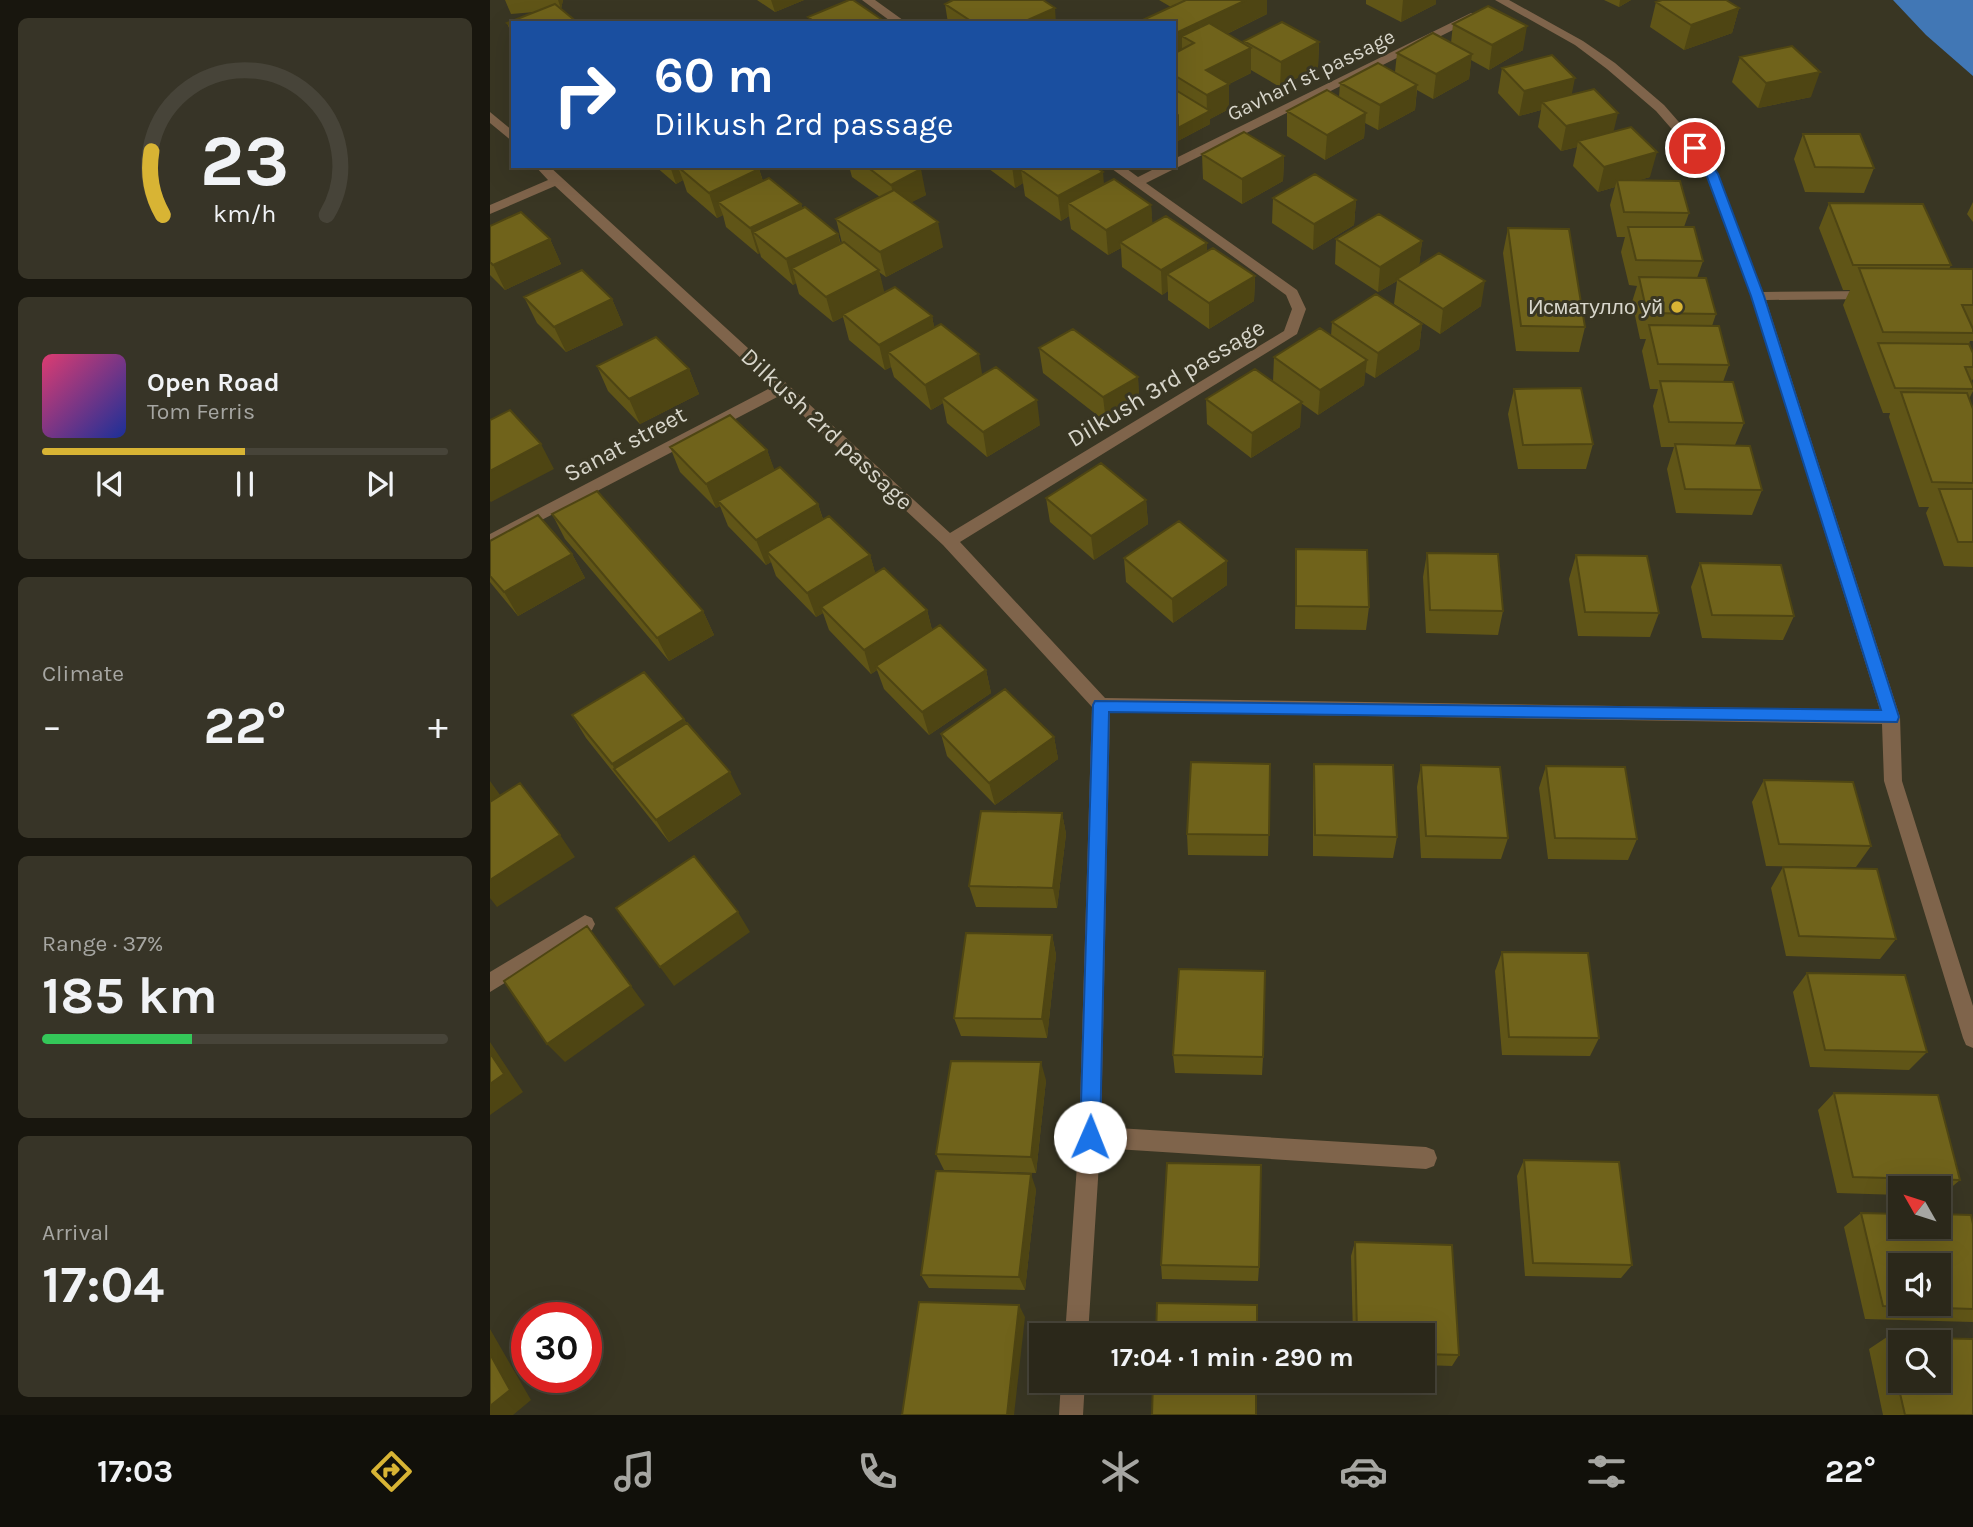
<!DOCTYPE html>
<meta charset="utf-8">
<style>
body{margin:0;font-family:Karla,sans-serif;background:#373427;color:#f1f3f6;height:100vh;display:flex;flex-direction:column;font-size:26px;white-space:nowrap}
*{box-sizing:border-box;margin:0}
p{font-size:23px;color:#a6a6a2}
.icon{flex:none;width:38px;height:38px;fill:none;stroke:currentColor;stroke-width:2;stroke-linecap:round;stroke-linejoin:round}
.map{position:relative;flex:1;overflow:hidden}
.panel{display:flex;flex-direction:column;gap:18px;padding:18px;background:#18160e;width:490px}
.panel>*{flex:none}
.top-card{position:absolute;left:21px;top:21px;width:665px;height:147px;border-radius:0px;box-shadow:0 7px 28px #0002,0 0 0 2px #474439;background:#1a4fa0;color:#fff;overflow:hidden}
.needle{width:46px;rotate:309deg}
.tools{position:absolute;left:1398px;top:1176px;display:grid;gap:14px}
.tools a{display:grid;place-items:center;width:63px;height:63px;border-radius:0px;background:#2b281a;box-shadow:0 7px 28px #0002,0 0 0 2px #474439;font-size:35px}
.speed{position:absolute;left:21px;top:1302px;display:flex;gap:14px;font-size:35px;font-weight:700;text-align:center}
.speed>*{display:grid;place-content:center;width:91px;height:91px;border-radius:50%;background:#2b281a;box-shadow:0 7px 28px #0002,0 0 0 2px #474439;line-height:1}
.speed .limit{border:10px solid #d22;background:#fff;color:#111}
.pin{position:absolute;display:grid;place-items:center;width:60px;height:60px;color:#fff;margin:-30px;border:4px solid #fff;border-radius:50%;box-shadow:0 2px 7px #0007}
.me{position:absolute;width:77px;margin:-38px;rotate:1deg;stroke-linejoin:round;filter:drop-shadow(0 0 5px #0008)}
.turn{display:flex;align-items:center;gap:24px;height:147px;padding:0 28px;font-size:32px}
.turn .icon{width:91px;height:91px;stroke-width:2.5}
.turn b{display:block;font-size:49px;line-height:60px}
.big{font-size:52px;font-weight:700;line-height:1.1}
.panel .widget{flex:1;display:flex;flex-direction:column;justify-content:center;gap:10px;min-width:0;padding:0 24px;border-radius:10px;background:#373427}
.panel .dial{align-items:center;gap:0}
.dial svg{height:182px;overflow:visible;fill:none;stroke:#474439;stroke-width:7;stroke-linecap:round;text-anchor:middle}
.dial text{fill:#f1f3f6;stroke:none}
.song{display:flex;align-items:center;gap:21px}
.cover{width:84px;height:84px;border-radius:10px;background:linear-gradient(135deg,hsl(340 70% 55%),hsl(230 70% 35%))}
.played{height:7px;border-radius:4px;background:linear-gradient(90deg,#d8b434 50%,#474439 50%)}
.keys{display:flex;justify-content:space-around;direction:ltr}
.heat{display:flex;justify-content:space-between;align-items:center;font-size:38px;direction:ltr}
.charge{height:10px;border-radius:5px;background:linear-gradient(90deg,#34c759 37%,#474439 0)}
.trip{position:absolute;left:539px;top:1323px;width:406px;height:70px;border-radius:0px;background:#2b281a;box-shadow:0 7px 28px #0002,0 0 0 2px #474439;font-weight:700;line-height:70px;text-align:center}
.tabs{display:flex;height:112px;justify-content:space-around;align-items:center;background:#11100a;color:#a6a6a2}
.tabs .icon{width:49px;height:49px}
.tabs .current{color:#d8b434}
.tabs b{font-size:32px;color:#f1f3f6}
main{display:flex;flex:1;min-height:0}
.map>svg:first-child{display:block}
.water{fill:#4177b5}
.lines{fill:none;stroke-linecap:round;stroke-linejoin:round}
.minor{fill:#7f644b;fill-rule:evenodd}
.wall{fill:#605517}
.shaded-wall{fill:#4e4513}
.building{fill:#70631b;stroke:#4e4513;stroke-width:2;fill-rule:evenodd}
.route{fill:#1a73e8;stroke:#114b97;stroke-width:2}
.poi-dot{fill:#d8b434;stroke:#393623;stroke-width:2.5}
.labels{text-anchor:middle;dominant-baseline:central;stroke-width:6;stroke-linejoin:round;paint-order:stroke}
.far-street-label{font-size:21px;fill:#d8d6cb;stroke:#393623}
.far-poi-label{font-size:21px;fill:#d8d6cb;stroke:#393623;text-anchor:end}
.street-label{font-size:24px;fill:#d8d6cb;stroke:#393623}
</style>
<main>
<section class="panel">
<div class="widget dial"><svg viewBox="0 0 100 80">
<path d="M14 69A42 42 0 1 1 86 69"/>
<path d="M14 69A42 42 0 0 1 9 41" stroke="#d8b434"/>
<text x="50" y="56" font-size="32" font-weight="700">23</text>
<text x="50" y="72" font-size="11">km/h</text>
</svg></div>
<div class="widget">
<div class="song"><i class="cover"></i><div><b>Open Road</b><p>Tom Ferris</p></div></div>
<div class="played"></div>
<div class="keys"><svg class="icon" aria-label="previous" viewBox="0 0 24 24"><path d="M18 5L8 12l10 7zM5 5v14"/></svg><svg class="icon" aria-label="pause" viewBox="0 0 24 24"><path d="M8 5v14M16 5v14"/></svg><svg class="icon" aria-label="next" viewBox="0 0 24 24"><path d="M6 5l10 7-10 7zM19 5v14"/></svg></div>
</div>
<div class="widget"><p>Climate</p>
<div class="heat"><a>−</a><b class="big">22°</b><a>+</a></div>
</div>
<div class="widget"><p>Range · 37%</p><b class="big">185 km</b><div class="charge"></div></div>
<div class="widget"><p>Arrival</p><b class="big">17:04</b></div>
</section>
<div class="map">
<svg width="1483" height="1415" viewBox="0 0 1483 1415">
<rect width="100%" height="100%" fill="#393623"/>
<path class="water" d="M1403 0H1483V76L1436 35Z"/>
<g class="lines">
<path class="minor" d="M372 0H385L417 23H403Z
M1005 0H1019L1093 41 1125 63 1174 105 1209 145 1228 174 1273 292 1382 291 1389 295 1382 299 1276 300 1410 717 1412 781 1483 1006V1048L1476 1045 1473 1038 1394 781 1392 724 620 712 611 1127 936 1147 944 1150 947 1158 944 1166 936 1169 610 1148 598 1335H575L589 1137 602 707 453 545 291 395 0 547V534L282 387 65 186 0 214V205L58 180 45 166H59L460 533 794 331 802 309 796 295 618 166H633L648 177 670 166H684V159L981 13H989V17L656 183 807 290 816 309 807 334 470 542 615 698 1390 710 1261 296 1216 174 1200 150 1166 111 1117 69 1085 45Z
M0 112 23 131V142L0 123Z
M95 915 102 918 105 924 102 930 0 992V972Z
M571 1381H595L593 1415H569Z"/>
</g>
<path class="wall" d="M15 0H73L71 9 23 23V37L17 23 45 12 21 14Z
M267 0H314L285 12Z
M669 0H777V14L737 34 754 43V41L829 42 828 67 790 87 761 70V73L739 84V109L720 119V124L684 143V23H655V19L681 7Z
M876 0H946V4L911 22 876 4Z
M1114 0H1141L1129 7Z
M1166 2 1249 8 1242 33 1194 50 1160 27Z
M455 4 566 23H458Z
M963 24 1033 50 999 70 981 60 979 79 943 99 927 90 925 110 888 130 875 123 874 138 835 160 797 136V111L849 97 850 83 905 72 907 53 961 43Z
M1250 57 1321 97 1268 108 1242 82Z
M1012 68 1082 95 1124 132 1160 177 1149 180 1199 213 1194 227 1213 261 1207 278 1226 314 1222 326 1239 365 1233 382 1254 423 1245 445 1272 490 1262 515 1186 513 1177 469 1184 447H1171L1163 406 1168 389H1160L1152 351 1156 339H1150L1142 302 1147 286 1139 285 1131 252 1135 237H1127L1120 205 1125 187 1108 192 1083 166 1087 147 1071 151 1048 127 1051 110 1029 116 1008 93Z
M1313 134 1384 168 1374 193 1315 192 1304 159Z
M712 154 794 156 793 181 752 204 713 179Z
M165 166H266L269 169 273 181 311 204 312 208 348 234 351 244 352 243 346 219 390 197 362 177 359 166H427L436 195 421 202 453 247 396 277 389 272 394 293 442 316 444 327 493 375 550 425 497 457 457 423 453 403 441 410 404 377 401 367 395 370 359 340 353 317 343 322 309 294 306 283 303 285 271 257 270 253 268 254 236 227 233 215 227 218 197 192 193 180 186 184Z
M495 166H604L614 185 661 205 662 224 717 243V252L765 276 764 301 719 329 678 300V291L672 295 632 267 631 248 618 255 581 229 579 216 571 221 535 196 533 183 525 188Z
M783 198 866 200 864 225 823 250 782 223Z
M1483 202V222L1477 214Z
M1339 203 1461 265 1459 269H1483V341H1480L1479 344 1483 353V379L1481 382 1483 386V391L1479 399 1483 409V567L1454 566 1436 513 1439 507H1429L1399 417 1400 413H1393L1353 305 1360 290H1353L1329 228Z
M0 226 60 239 71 264 15 290 0 275Z
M1018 228 1095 327 1089 352 1026 351 1013 253Z
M846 239 932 241 929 265 991 306 950 334 904 304 907 281 888 292 845 264Z
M34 297 122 299 133 325 76 352 47 323Z
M842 322 932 324 929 349 885 378 875 372 874 385 828 415 811 403 810 427 761 458 717 424 716 399 783 381 784 357 841 336Z
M549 348 648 377 649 402 616 422 553 373Z
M107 366 199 369 209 394 150 424 118 391Z
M1024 389 1103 444 1096 469H1028L1018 414Z
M180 447 277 450 284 470 328 504 333 519 380 555 385 573 437 610 442 630 496 670 501 693 439 735 394 689 387 670 381 674 339 630 333 613 326 617 286 576 281 562 276 565 238 526 230 506 226 508 190 472Z
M556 498 656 500 658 524 604 560 560 522Z
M62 514 213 611 224 635 179 661 75 539Z
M0 541 82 554 95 578 28 616 0 582Z
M806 549 879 607 876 630 805 629Z
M937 553 1013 611 1008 635 936 633 933 577Z
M1086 555 1169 613 1160 637 1088 636 1079 579Z
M634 558 737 561V585L683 623 636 582Z
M1210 563 1304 616 1293 640 1212 638 1201 587Z
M82 715 194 719 197 724 251 794 179 842 96 738Z
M451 734 564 737 568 759 505 805 457 756Z
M780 764 778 856 698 855 697 834Z
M824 764 907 837 903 858 823 856V786Z
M931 765 1018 838 1011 859 931 858 927 787Z
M1056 766 1147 839 1138 860 1058 859 1049 788Z
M1274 780 1381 846 1366 867 1276 866 1262 802Z
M572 813 576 834 567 908 486 907 479 886Z
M1293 867 1406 939 1390 959 1296 956 1281 888Z
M562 935 566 955 557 1038 471 1036 464 1018Z
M1012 952 1109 1038 1100 1056 1012 1055 1005 971Z
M1317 973 1437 1052 1419 1070 1320 1067 1303 992Z
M683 1055 773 1057 772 1075 685 1073Z
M556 1080 546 1173 454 1170 446 1154Z
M1344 1093 1470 1180 1451 1196H1449V1188H1410V1195L1347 1193 1328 1110Z
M1034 1160 1142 1265 1131 1278 1035 1276 1027 1176Z
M546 1189 535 1290 439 1288 431 1275Z
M1371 1213 1483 1224V1322L1375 1319 1354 1227Z
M865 1242 969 1355 962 1366 933 1365V1335H863L861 1256Z
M671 1265 769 1267 768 1281 672 1279Z
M1397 1337 1483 1415H1393L1379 1349Z"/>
<path class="shaded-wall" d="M68 0H73L71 9Z
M281 0H314L285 12Z
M756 0H777V14L704 50V43L692 36V56L684 60V34Z
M913 0H946V4L911 22Z
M1130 0H1141L1129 7Z
M565 8 566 23H531Z
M1249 8 1242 33 1194 50 1201 25Z
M391 19 392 23H382Z
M1037 26 1033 50 999 70 1002 45Z
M829 42 828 67 790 87 791 62Z
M761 48V73L739 84V109L720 119V124L684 143V117L688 115 717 113 716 70Z
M982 54 979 79 943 99 946 74Z
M1330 72 1321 97 1268 108 1276 83Z
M1085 78 1080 103 1052 102 1051 110 1029 116 1034 91Z
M927 85 925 110 888 130 890 105Z
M876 113 874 138 835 160 837 135Z
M1128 113 1122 138 1088 141 1087 147 1071 151 1076 126Z
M1167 152 1160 177 1128 186 1127 180 1125 187 1108 192 1114 167Z
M794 156 793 181 752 204V179Z
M180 166H224L188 167 193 180 186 184Z
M522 166H567L531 170 533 183 525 188Z
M269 169 277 194 228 202 233 215 227 218 219 193Z
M431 169 436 195 407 210 401 185Z
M613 172 615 197 578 203 579 216 571 221 568 196Z
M866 200 864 225 823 250 824 224Z
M311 204 318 229 263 232 270 253 268 254 260 228Z
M661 205 663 230 630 242 631 248 618 255 616 230Z
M448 222 453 247 396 277 390 252Z
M348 234 354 259 302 268 306 283 303 285 296 259Z
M60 239 71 264 15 290 3 265Z
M932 241 929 266 907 279V281L888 292 890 267Z
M717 243V269L677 274 678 291 672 295 671 270Z
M389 270 395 295 353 314V317L343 322 336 297Z
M765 276 764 301 719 329V303Z
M995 281 991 306 950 334 953 309Z
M122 299 133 325 76 352 64 327Z
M442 316 447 342 398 352 401 367 395 370 389 345Z
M932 324 929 349 885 378 888 353Z
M489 354 493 380 452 398 453 403 441 410 435 385Z
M877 360 874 385 828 415 830 390Z
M199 369 209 394 150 424 139 399Z
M648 377 649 402 616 422 613 397Z
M547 400 550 425 497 457 493 432Z
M812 402 810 427 761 458 762 433Z
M51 444 64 469 1 502 0 501V471Z
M277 450 286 474 228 501 230 506 226 508 216 484Z
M656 500 658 524 604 560 601 536Z
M328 504 336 529 277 552 281 562 276 565 266 540Z
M82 554 95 578 28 616 14 592Z
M380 555 387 579 331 607 333 613 326 617 317 593Z
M737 561V585L683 623 682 599Z
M437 610 443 634 386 666 387 670 381 674 374 650Z
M213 611 224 635 179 661 167 638Z
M496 670 501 693 439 735 432 712Z
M194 719 206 741 126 772 122 764Z
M564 737 568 759 505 805 499 783Z
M240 772 251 794 179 842 166 820Z
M0 781 13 799 0 806Z
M572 813 576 834 567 908 563 888Z
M70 835 85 857 7 907 0 898V880Z
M248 912 260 932 184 986 170 967Z
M97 926 155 1005 75 1062 57 1044Z
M562 935 566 955 557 1038 552 1019Z
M0 1042 33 1092 0 1115Z
M551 1062 556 1080 546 1173 541 1157Z
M541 1174 546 1189 535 1290 529 1277Z
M529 1305 535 1317 524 1415H517Z
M0 1329 41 1400 23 1415H0Z"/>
<path class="building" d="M359 0H363L391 19 382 23H326L318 17Z
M463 0H553L565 8 531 23H484L455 4Z
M696 0H756L684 34V23H661L655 19Z
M1172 0H1236L1249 8 1201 25 1166 2Z
M65 4 88 23H23V28L17 23Z
M998 6 1037 26 1002 45 963 24Z
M792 22 829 42 791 62 754 41Z
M719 23 761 48 716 70 739 84 717 95 684 75V50L687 52 704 43 692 36Z
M943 33 982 54 946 74 907 53Z
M1302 46 1330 72 1276 83 1250 57Z
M1062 55 1085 78 1034 91 1012 68Z
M888 63 927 85 890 105 850 83Z
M684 89 720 111 688 128V115L684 113Z
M1104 89 1128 113 1076 126 1052 102Z
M837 90 876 113 837 135 797 111Z
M1141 127 1167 152 1114 167 1088 141Z
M754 132 794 156 752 179 712 154Z
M1313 134H1370L1384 168 1325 167Z
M190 166H266L269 169 219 193 188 167Z
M376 166H427L431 169 401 185Z
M539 166H604L613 172 568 196 531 170Z
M825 174 866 200 824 224 783 198Z
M279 178 311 204 260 228 228 202Z
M624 179 661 205 616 230 578 203Z
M1127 180 1190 181 1199 213 1134 212Z
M404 190 448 222 390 252 346 219Z
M1339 203 1433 204 1461 265H1363Z
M315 207 348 234 296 259 263 232Z
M31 212 60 239 3 265 0 262V226Z
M889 214 932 241 890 267 846 239Z
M676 216 717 243 671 270 630 242Z
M1138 227H1204L1213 261 1146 260Z
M1018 228 1079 229 1095 327 1031 326Z
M354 242 389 270 336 297 302 268Z
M723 248 765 276 719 303 677 274Z
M949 253 995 281 953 309 907 279Z
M1369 268 1483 269V305H1472L1483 329V333L1393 332Z
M92 270 122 299 64 327 34 297Z
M1149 277 1216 278 1226 314 1157 313Z
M405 287 442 316 389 345 353 314Z
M886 294 932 324 888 353 842 322Z
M451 324 489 354 435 385 398 352Z
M1159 325 1229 326 1239 365 1168 364Z
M830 328 877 360 830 390 784 357Z
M583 329 648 377 613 397 549 348Z
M166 337 199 369 139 399 107 366Z
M1388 343 1479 344 1483 353V367H1475L1483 386V389L1405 388Z
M506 367 547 400 493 432 452 398Z
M765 369 812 402 762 433 716 399Z
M1170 381 1243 382 1254 423 1179 422Z
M1091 388 1103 444 1033 445 1024 389Z
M1411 392 1477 393 1483 409V483L1442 482Z
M20 410 51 444 0 471V420Z
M240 415 277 450 216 484 180 447Z
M1185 444 1260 446 1272 490 1195 489Z
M611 463 656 500 601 536 556 498Z
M290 467 328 504 266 540 228 501Z
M1449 489H1483V542H1468Z
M107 491 213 611 167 638 62 514Z
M48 515 82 554 14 592 0 576V541Z
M339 516 380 555 317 593 277 552Z
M689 521 737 561 682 599 634 558Z
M806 549 877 550 879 607 806 606Z
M937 553 1008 554 1013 611 940 610Z
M1086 555 1157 556 1169 613 1095 612Z
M1210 563 1291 565 1304 616 1222 615Z
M394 568 437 610 374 650 331 607Z
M450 625 496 670 432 712 386 666Z
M154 672 194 719 122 764 82 715Z
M515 689 564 737 499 783 451 734Z
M197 723 240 772 166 820 124 769Z
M701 762 780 764 779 835 697 834Z
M824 764 903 765 907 837 825 835Z
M931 765 1010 767 1018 838 936 836Z
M1056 766 1135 767 1147 839 1065 838Z
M1274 780 1363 782 1381 846 1289 844Z
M30 783 70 835 0 880V802Z
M491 811 572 813 563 888 479 886Z
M204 856 248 912 170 967 126 908Z
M1293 867 1387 869 1406 939 1309 936Z
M97 926 141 986 57 1044 14 981Z
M476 933 562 935 552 1019 464 1018Z
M1012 952 1098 953 1109 1038 1019 1037Z
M689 969 775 971 773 1057 683 1055Z
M1317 973 1415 975 1437 1052 1335 1050Z
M0 1053 14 1074 0 1084Z
M461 1061 551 1062 541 1157 446 1154Z
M1344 1093 1448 1095 1470 1180 1363 1177Z
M1034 1160 1129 1162 1142 1265 1043 1263Z
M677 1163 771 1165 769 1267 671 1265Z
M446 1171 541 1174 529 1277 431 1275Z
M1371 1213 1410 1214V1227H1449V1214L1481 1215 1483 1224V1309L1393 1306ZM1410 1265H1449V1304H1410Z
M865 1242 962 1245 969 1355 933 1354V1335H867Z
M429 1302 529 1305 517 1415H412Z
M667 1303 767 1305V1335H666Z
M1397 1337 1483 1339V1415H1415ZM1410 1342H1449V1381H1410Z
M0 1354 20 1390 0 1406Z
M663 1381H766V1415H662Z"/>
<path class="route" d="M1200 146H1209L1228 174 1274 296 1409 717 1407 722 619 712 610 1137 607 1144 600 1147 593 1144 590 1137 603 705 605 701 1391 710 1261 296 1216 174 1199 148Z"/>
<circle class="poi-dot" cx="1187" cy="307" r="7"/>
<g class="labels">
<g class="far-street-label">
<text transform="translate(821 75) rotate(-26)">Gavhar1 st passage</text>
</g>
<g class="far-poi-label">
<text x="1173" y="307">Исматулло уй</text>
</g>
<g class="street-label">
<text transform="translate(676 383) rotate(-31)">Dilkush 3rd passage</text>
<text transform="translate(337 429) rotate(43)">Dilkush 2rd passage</text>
<text transform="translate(135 444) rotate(-28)">Sanat street</text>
</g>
</g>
</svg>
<div class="tools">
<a><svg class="needle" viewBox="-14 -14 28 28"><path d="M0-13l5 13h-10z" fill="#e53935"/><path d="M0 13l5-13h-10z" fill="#a6a6a2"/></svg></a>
<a><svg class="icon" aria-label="sound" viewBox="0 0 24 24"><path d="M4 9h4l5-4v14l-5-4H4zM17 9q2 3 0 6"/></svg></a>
<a><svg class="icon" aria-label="search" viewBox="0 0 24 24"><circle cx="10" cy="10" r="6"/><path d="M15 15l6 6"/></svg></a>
</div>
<div class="speed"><div class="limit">30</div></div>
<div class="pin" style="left:1205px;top:148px;background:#d93025"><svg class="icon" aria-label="arrive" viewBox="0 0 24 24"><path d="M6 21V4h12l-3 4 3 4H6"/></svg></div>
<svg class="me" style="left:600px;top:1137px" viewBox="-20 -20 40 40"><circle r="19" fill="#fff"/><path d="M0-13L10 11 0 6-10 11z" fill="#1a73e8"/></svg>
<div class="trip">17:04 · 1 min · 290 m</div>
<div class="top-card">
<div class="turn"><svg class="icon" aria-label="right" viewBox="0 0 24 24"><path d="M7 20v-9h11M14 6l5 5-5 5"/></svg><div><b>60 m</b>Dilkush 2rd passage</div></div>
</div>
</div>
</main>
<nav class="tabs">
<b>17:03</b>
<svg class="icon current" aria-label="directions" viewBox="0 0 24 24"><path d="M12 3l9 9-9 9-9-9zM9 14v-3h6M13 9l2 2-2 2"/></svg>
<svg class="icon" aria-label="music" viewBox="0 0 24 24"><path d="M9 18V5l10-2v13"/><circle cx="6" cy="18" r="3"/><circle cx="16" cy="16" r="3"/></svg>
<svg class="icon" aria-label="phone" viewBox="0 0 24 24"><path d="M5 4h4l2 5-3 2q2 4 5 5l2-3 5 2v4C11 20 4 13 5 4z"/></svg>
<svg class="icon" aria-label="climate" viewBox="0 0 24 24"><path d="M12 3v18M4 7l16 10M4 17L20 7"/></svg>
<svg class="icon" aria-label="car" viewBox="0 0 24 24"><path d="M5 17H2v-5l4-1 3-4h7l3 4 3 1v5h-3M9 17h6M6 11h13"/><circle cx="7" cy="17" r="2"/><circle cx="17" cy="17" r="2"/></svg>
<svg class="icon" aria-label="filters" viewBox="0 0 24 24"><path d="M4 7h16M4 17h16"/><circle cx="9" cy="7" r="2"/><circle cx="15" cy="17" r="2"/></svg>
<b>22°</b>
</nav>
